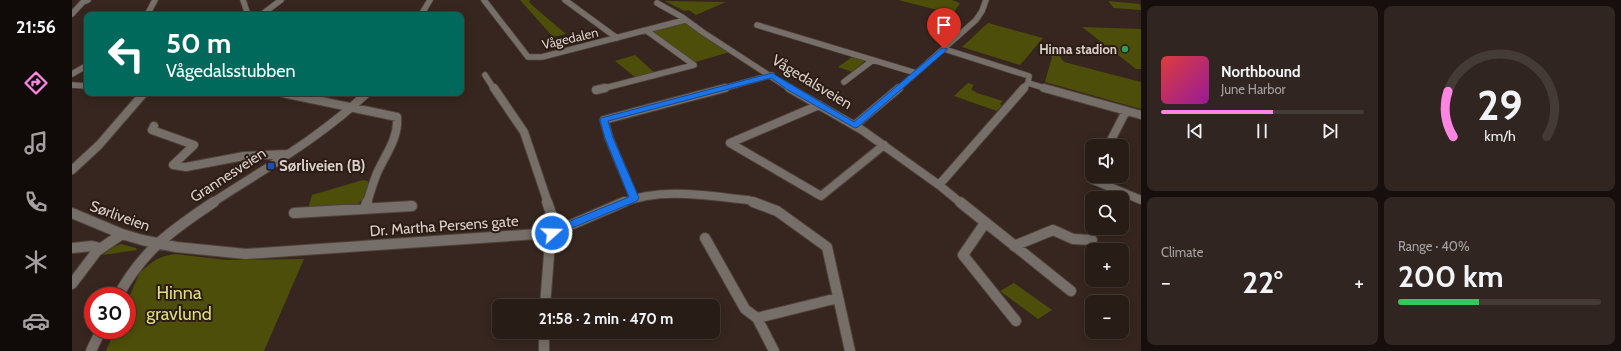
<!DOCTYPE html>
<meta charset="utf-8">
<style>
body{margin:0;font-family:Cabin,sans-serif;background:#302520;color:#f1f3f6;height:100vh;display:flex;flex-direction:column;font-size:15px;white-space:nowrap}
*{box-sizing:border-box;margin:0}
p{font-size:13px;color:#a5a1a1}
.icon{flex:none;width:22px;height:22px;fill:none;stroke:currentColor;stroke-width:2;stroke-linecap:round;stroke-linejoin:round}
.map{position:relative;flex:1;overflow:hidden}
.details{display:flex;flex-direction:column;gap:6px;padding:6px;background:#160f0d;width:480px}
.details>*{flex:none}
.banner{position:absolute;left:12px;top:12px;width:380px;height:84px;border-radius:8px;box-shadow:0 2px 10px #0003,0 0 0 1px #443a36;background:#00695c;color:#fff;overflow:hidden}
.tools{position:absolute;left:1013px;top:139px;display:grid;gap:8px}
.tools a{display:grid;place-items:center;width:44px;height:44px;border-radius:8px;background:#281c17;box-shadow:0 2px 10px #0003,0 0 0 1px #443a36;font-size:20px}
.speed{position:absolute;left:12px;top:287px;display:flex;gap:8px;font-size:20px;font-weight:700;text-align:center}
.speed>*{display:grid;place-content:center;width:52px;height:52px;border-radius:50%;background:#281c17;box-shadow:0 2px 10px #0003,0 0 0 1px #443a36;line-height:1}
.speed .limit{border:6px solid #d22;background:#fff;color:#111}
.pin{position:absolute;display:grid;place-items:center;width:34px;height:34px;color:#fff;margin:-41px -17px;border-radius:50% 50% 50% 0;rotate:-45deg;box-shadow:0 0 4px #0007}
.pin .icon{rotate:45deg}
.me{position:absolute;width:44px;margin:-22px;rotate:70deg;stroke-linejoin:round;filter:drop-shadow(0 0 3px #0008)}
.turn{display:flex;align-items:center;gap:14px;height:84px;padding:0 16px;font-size:18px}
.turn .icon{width:52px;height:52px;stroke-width:2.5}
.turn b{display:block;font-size:28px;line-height:34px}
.big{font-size:30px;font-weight:800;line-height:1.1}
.details .tile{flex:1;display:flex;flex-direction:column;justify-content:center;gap:6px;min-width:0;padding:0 14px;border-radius:8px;background:#302520}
.details .dial{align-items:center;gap:0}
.dial svg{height:104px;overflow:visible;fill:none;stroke:#443a36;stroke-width:7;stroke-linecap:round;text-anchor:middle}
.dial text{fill:#f1f3f6;stroke:none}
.song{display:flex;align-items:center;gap:12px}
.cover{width:48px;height:48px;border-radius:6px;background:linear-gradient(135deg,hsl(0 70% 55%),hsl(300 70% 35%))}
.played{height:4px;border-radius:2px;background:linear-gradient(90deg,#fd86e2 55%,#443a36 55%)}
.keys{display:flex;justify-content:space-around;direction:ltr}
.heat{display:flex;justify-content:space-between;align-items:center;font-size:22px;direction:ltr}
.charge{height:6px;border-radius:3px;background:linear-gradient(90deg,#34c759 40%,#443a36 0)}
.details .tiles{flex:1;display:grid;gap:6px;grid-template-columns:repeat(2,1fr)}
.trip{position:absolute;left:420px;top:299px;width:228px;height:40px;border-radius:8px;background:#281c17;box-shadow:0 2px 10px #0003,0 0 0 1px #443a36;font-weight:800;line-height:40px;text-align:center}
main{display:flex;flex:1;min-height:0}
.menu{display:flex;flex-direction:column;width:72px;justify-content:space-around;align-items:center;background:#100b09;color:#a5a1a1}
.menu .icon{width:28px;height:28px}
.menu .active{color:#fd86e2}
.menu b{font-size:18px;color:#f1f3f6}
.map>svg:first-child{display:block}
.green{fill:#4d4e0a}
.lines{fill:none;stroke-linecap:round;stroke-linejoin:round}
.minor-far2-casing{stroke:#50413a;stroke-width:7}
.minor-far1-casing{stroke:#50413a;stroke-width:10}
.minor-casing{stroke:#50413a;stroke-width:12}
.minor-far2{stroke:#766f69;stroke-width:5.5}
.minor-far1{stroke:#766f69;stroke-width:8}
.minor{stroke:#766f69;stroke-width:10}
.route{fill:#1a73e8;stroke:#114b97}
.leisure-dot{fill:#2e9e5b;stroke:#2c1c16;stroke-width:1.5}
.transit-dot{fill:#1a4fb4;stroke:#2c1c16;stroke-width:1.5}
.labels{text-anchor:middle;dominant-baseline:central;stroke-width:4;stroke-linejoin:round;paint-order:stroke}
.far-street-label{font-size:13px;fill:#dacfca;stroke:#2c1c16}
.far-poi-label{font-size:13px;font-weight:bold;fill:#dacfca;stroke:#2c1c16;text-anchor:end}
.street-label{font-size:15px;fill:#dacfca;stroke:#2c1c16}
.poi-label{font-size:15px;font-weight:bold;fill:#dacfca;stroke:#2c1c16;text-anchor:start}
.near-park-label{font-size:18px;fill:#dddf7b;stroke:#2c1c16}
</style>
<main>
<nav class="menu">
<b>21:56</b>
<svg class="icon active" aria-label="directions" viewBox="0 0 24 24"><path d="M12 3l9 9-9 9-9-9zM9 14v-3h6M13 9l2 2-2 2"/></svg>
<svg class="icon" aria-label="music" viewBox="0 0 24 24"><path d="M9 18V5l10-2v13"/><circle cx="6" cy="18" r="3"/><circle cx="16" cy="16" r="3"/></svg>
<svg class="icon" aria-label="phone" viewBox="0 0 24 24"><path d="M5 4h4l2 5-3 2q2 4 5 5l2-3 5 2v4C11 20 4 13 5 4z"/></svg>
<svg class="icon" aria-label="climate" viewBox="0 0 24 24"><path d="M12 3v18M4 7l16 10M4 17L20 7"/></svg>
<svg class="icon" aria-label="car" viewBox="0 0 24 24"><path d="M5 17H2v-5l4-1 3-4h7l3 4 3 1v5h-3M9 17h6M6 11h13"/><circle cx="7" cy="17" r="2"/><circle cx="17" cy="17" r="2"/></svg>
</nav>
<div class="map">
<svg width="1069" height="351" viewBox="0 0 1069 351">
<rect width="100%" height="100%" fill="#36261f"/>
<path class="green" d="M448 0H458L457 2 461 6 494 34 481 37Z
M826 0H880L888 3 881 14Z
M593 1 654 2 624 15 617 10 612 11Z
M1036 1 1068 4 1069 10 1042 8Z
M608 23H612L658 52 620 63 583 34V30Z
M916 23 971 38 948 65 890 47Z
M1010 27 1069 29V69H1064Z
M979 53 986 54 992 62 1069 82V109L973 82 980 57 977 54Z
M563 55 583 73 564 78 543 61Z
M780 57 793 61 780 72 766 67Z
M896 83 902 85 899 89 905 93 931 101 928 104 930 105 925 111 882 96Z
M291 180 296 181C299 191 291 202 282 205L236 209 240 195Z
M49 244 64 248 65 250 31 255 37 249Z
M103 254 154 260 232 259 192 351H34L43 330H55V302L68 272 83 260 93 256Z
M942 283 980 310 966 319 928 291Z"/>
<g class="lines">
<defs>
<path id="minor-far2" d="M171 0 176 15
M412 0 456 57H470L613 20
M493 0 545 38
M585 3 610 17 632 33 718 89
M0 14 11 2 16 0
M75 15 83 0
M189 15 209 0
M349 15 358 0
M685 25 844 73
M872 49 957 76 956 83 976 89
M0 74 14 66
M413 75 422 89
M772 82 801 60
M0 85 15 86
M529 89 622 65 575 31
M649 89 700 75
M826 89 904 20 910 11 914 0
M951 89 956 83"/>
<path id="minor-far1" d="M422 88 452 132 476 203
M717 88 790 130 867 185 889 203
M972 88 1069 115
M524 90 533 88
M211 93 220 95
M222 93 220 95 325 117C327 138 313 155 305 173 301 183 298 193 295 203
M747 105 658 143 749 196 812 145
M783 125 827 88
M82 126 80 130 122 145 101 165 114 167 172 156 216 154
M1036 146 1054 111
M0 170 27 145 72 93
M1020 176 1019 179 1069 200
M867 185 952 88
M562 198 537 138 532 120 653 88
M140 203C194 168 249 137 295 93
M550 203C589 187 635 196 676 200L684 203"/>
<path id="minor" d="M681 202 705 211 755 247 778 351
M888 202 999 291
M293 208 295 202
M0 213 50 234 70 240 104 247 174 254 480 233 552 202
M222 213 340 206
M913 223 891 255 944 321
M633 238 673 309 685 318
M942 246 981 230 1001 239 1020 240
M0 248 20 246 28 248
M0 284 25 251 50 234
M46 296C71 250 100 230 142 202
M473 306 480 216 475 202
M472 332V351
M19 351 29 330
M702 351 685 318 766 298"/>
</defs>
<use href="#minor-far2" class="minor-far2-casing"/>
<use href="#minor-far1" class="minor-far1-casing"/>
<use href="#minor" class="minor-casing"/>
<use href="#minor-far2" class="minor-far2"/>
<use href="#minor-far1" class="minor-far1"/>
<use href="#minor" class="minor"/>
</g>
<path class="route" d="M870 48 876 49 786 127 783 128 716 90 699 78 536 121 541 138 567 198 565 201 483 235H476L475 233 476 230 557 197 533 138 528 120 529 118 700 73 782 122Z"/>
<circle class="leisure-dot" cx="1053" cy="49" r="4"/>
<rect class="transit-dot" x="195" y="162" width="8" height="8" rx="2"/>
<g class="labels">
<g class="far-street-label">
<text transform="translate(498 38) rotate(-13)">Vågedalen</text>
</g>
<g class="far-poi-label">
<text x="1045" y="49">Hinna stadion</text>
</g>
<g class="street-label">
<text transform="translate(740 82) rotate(31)">Vågedalsveien</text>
<text transform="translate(156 175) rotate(-33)">Grannesveien</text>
<text transform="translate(48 216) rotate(20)">Sørliveien</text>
<text transform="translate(372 226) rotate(-4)">Dr. Martha Persens gate</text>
</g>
<g class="poi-label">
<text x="207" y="166">Sørliveien (B)</text>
</g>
<g class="near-park-label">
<text x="107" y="293">Hinna<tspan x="107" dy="21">gravlund</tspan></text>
</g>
</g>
</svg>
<div class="tools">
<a><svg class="icon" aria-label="sound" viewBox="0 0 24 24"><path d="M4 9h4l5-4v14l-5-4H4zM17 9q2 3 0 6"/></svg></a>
<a><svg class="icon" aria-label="search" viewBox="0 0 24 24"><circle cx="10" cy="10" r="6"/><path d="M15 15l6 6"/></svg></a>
<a>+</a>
<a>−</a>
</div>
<div class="speed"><div class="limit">30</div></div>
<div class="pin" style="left:872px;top:49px;background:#d93025"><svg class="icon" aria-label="arrive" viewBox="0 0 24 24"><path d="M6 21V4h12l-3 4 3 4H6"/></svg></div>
<svg class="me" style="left:480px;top:233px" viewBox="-20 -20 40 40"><circle r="17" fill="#1a73e8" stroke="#fff" stroke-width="3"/><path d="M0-11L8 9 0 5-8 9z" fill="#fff"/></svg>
<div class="trip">21:58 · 2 min · 470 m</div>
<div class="banner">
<div class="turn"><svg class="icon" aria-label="left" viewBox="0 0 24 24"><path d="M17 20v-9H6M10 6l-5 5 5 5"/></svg><div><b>50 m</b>Vågedalsstubben</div></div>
</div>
</div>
<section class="details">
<div class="tiles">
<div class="tile">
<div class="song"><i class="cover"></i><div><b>Northbound</b><p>June Harbor</p></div></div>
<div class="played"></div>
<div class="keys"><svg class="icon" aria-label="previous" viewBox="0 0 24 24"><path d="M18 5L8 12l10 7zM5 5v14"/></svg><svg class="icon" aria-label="pause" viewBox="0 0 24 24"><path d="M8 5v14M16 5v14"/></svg><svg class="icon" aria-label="next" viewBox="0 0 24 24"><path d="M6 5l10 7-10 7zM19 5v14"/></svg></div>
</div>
<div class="tile dial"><svg viewBox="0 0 100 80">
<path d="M14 69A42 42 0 1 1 86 69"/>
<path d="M14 69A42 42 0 0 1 10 34" stroke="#fd86e2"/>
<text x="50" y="56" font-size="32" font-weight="700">29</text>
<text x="50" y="72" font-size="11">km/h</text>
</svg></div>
<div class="tile"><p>Climate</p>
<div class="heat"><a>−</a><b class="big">22°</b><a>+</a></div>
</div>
<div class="tile"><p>Range · 40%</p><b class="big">200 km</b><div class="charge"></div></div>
</div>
</section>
</main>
